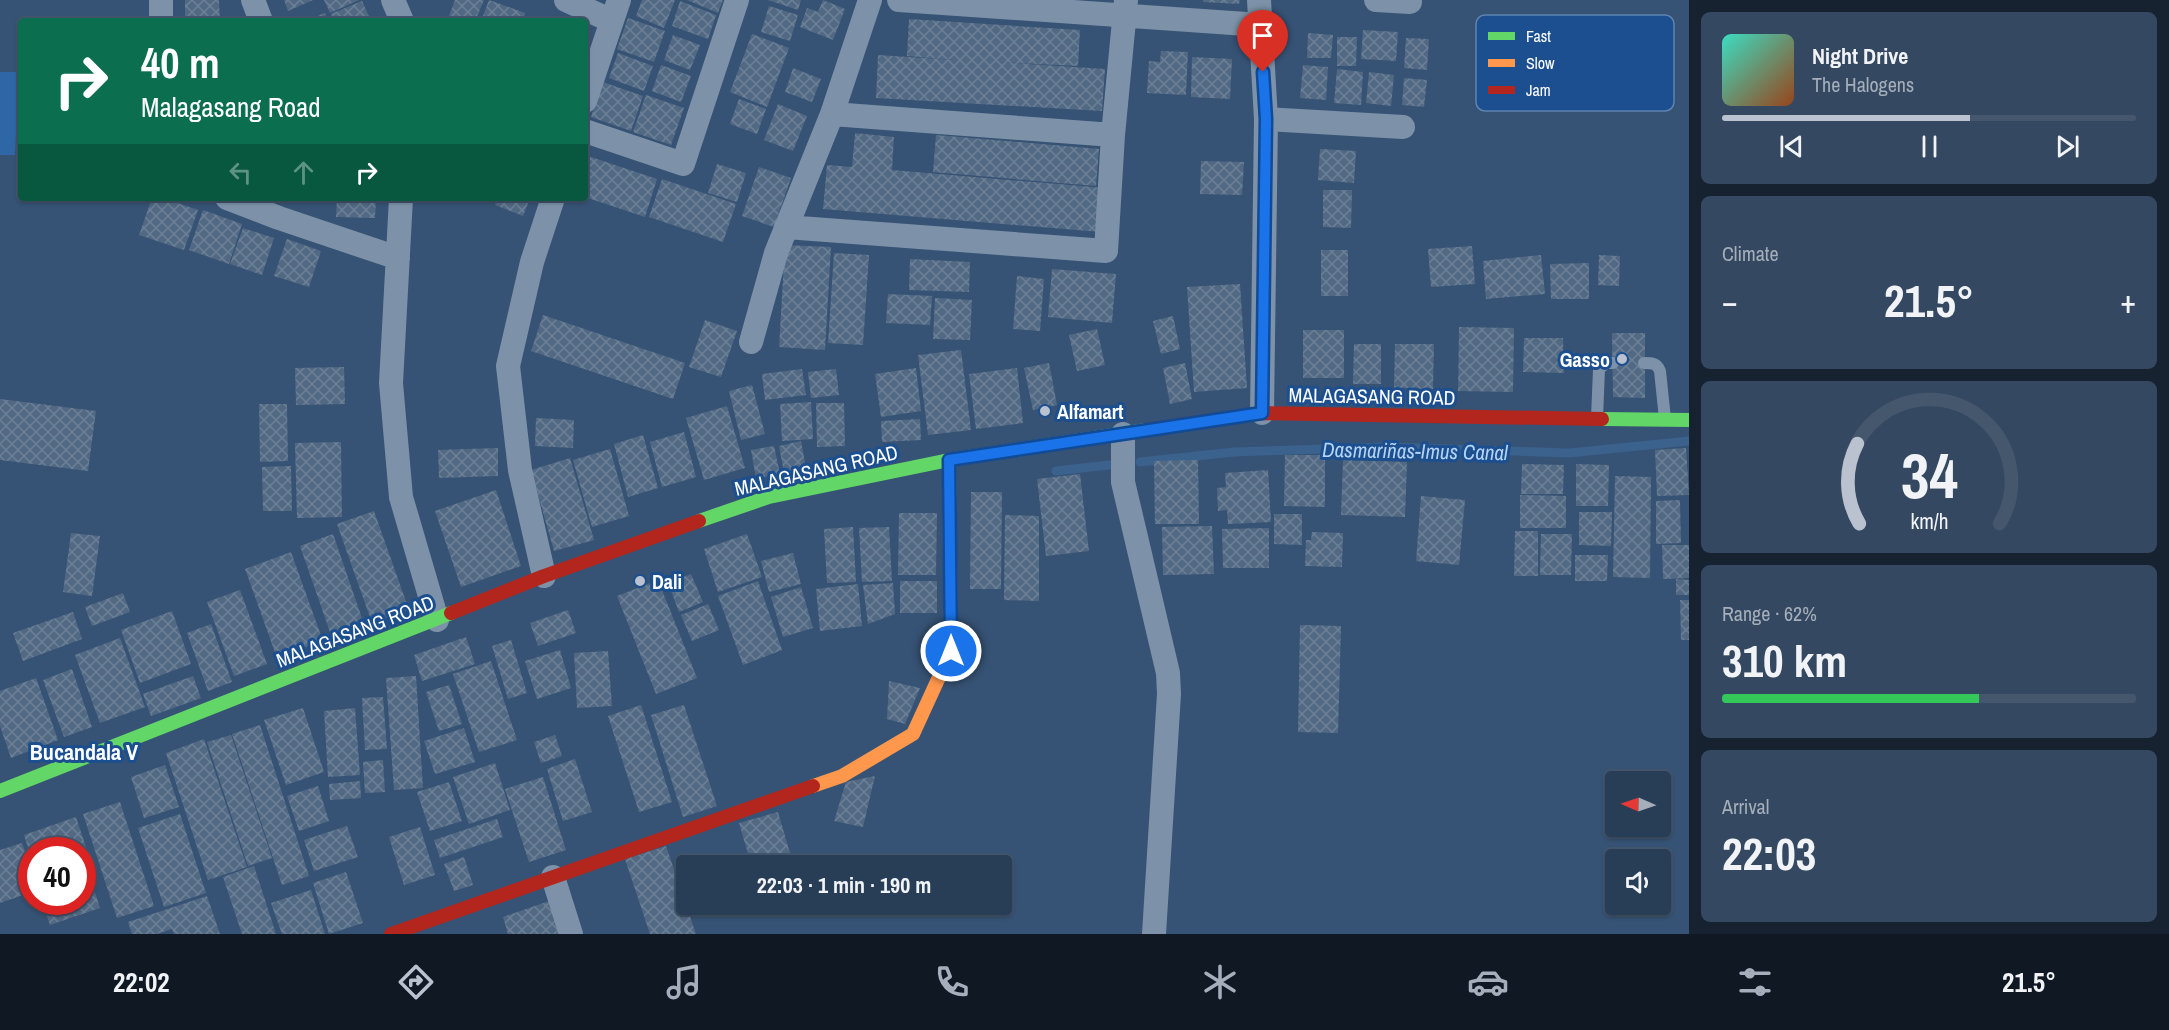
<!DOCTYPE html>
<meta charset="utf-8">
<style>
body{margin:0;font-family:"Archivo Narrow",sans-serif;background:#344961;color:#f1f3f6;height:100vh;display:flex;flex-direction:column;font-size:22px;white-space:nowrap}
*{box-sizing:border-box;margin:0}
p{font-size:20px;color:#a5aeba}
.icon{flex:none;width:33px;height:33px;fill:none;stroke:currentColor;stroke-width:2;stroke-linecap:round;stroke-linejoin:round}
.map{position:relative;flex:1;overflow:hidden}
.sheet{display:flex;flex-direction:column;gap:12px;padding:12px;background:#162230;width:480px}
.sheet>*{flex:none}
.top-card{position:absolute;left:18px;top:18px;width:570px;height:183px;border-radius:6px;box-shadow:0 2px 4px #0004,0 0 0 2px #44576d;background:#0b6e4f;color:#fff;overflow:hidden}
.needle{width:39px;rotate:272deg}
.buttons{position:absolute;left:1605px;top:771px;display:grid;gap:12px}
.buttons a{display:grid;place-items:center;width:66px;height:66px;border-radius:6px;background:#283e57;box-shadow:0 2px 4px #0004,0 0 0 2px #44576d;font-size:30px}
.speed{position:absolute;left:18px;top:837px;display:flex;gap:12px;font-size:30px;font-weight:700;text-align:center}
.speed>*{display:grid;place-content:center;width:78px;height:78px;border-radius:50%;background:#283e57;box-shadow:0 2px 4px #0004,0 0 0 2px #44576d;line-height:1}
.speed .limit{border:9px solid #d22;background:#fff;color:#111}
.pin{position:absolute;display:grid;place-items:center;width:51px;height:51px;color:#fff;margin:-62px -26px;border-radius:50% 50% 50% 0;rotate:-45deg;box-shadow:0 0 6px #0007}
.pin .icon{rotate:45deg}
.me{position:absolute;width:66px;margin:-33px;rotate:0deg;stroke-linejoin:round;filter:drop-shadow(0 0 4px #0008)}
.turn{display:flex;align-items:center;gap:21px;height:126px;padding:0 24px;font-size:27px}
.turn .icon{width:78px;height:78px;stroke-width:2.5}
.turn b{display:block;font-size:42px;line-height:51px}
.lanes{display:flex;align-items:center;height:57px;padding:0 24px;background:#0003;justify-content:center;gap:30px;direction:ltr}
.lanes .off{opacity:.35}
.big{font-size:45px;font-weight:700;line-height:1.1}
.sheet .card{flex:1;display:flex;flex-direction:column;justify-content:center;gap:9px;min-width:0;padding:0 21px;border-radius:9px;background:#344961}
.sheet .dial{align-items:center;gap:0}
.dial svg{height:156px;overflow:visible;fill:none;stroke:#44576d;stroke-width:7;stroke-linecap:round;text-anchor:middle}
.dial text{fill:#f1f3f6;stroke:none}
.song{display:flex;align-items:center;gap:18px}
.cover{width:72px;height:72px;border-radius:9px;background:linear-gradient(135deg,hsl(170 70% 55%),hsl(20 70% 35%))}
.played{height:6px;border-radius:3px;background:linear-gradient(90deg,#b9c2ce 60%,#44576d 60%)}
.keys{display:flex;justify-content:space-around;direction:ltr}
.heat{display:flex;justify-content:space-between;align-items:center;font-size:33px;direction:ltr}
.charge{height:9px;border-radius:4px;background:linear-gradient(90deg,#34c759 62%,#44576d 0)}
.trip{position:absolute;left:676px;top:855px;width:336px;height:60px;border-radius:6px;background:#283e57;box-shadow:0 2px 4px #0004,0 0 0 2px #44576d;font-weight:700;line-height:60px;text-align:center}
.tabs{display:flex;height:96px;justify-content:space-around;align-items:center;background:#101923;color:#a5aeba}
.tabs .icon{width:42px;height:42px}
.tabs .selected{color:#b9c2ce}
.tabs b{font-size:27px;color:#f1f3f6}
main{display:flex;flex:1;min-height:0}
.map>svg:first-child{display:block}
.grass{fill:#2f66a5}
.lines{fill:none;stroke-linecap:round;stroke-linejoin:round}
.stream{stroke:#3b618d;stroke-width:9}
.building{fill:url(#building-cross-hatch)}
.lane{stroke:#7d92a8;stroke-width:12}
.street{stroke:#7d92a8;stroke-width:24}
.fast{stroke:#63d668;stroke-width:14}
.slow{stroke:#ff974d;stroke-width:14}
.jam{stroke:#b3261e;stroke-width:14}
.route-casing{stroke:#114b97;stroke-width:15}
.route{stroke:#1a73e8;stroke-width:10}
.poi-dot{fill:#b9c2ce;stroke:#1b4f8f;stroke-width:2}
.labels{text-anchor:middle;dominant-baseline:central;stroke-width:6;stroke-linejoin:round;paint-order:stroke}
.poi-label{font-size:20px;font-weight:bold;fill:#fff;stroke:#1b4f8f;text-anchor:start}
.street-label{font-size:20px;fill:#fff;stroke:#1b4f8f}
.water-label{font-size:21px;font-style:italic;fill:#b5d3f5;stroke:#1b4f8f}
.quarter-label{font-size:22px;font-weight:bold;fill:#fff;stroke:#1b4f8f}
.key{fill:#1b4f8f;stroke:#5f84b1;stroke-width:1.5}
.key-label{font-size:16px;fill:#fff}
</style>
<main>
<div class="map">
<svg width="1689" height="934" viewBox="0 0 1689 934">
<defs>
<pattern id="building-cross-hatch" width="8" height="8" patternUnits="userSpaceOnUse" patternTransform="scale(1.5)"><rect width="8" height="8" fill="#526984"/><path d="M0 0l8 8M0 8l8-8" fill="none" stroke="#6c8096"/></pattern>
</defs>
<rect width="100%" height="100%" fill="#365274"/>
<path class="grass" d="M0 72H19L15 155H0Z"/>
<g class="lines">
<path class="stream" d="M1140 462 1234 452 1387 447 1569 453 1689 441
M1056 471 1109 465"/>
</g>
<path class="building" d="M185 0H219L220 21H185Z
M284 0H313L288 11Z
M324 0H359L330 13Z
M455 0H484L475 21H447Z
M489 0 525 13 522 21H481Z
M642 0H675L664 28 636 16Z
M687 0H723L718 13Z
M768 0H801L798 10Z
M823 0 845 9 833 40 800 27 807 8 818 12Z
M1203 0H1240L1239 4 1203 2Z
M362 1 371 21H334L331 14Z
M680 1 716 15 708 39 672 26Z
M769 6 798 15 790 41 761 32Z
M325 13 328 21H305Z
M255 17V21H224V18Z
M628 18 665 31 654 62 617 49Z
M909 19 1080 30 1078 66 998 62 1105 69 1102 111 876 98 878 55 955 60 907 56Z
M1363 30 1398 32 1396 61 1361 59Z
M1308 33 1333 35 1331 58H1307Z
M752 34 789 48 767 107 730 92Z
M673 35 700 45 690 70 664 60Z
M1337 37H1357L1356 66H1337Z
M1406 38 1429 39 1427 70 1404 68Z
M1161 51 1188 52 1186 95 1147 93 1149 61 1160 62Z
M618 53 653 66 644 91 609 78Z
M1192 57 1232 59 1230 99 1191 97Z
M661 65 691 76 681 102 652 91Z
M1303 65 1328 67 1326 100 1300 98Z
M793 68 821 79 812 102 785 92Z
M1337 69 1363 72 1361 105 1334 103Z
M1369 72 1394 75 1391 106 1366 103Z
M1404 78 1427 80 1424 107 1402 105Z
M603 82 643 96 631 131 591 117Z
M646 95 684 108 671 145 633 132Z
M739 99 766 109 757 134 730 124Z
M778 104 807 116 793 151 764 140Z
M855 133 894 137 892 170 1105 188 1101 232 823 209 827 165 852 167Z
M936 135 1099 149 1096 186 933 172Z
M1320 149 1356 151 1354 183 1318 180Z
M585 155 657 179 645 217 585 197Z
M1201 161 1244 162 1242 195 1200 194Z
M717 164 746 173 737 202 708 193Z
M759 167 791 178 774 227 742 216Z
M662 179 736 204 723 242 649 217Z
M1323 190H1352L1351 228 1323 227Z
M152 198H163L198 210 184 250 139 235Z
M337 198H376L375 218 336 217Z
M498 198H530L523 216 495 205Z
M203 210 242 224 229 264 189 250Z
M243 228 274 238 262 275 230 264Z
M287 239 321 251 309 287 274 276Z
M785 245 831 247 825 350 779 347Z
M1472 246 1475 284 1431 287 1428 249Z
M1321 250H1348V296H1321Z
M834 253 869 255 863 345 828 343Z
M1541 255 1545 294 1486 299 1483 261Z
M1599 255 1620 256 1619 286 1598 285Z
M910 259 970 262 969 292 909 290Z
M1589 263V299H1551L1550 264Z
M1052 269 1116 274 1112 323 1048 317Z
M1017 276 1044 279 1040 331 1013 329Z
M1240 284 1247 388 1194 392 1187 287Z
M888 294 932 296 930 325 886 323Z
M935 298 972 300 970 340 933 339Z
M543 315 685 363 673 399 531 351Z
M1173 316 1180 349 1161 354 1153 321Z
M705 320 737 331 721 377 689 367Z
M1459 327 1514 328 1513 392 1458 391Z
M1097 329 1105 365 1077 371 1069 335Z
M1303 330H1344V378H1303Z
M1612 333H1645V398L1613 397Z
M1524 338H1563L1564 373 1523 372Z
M1354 344H1381V384H1353Z
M1395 344H1434L1433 389 1394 388Z
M961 350 971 430 928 435 918 355Z
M1049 363 1057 405 1033 410 1024 368Z
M1185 363 1192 399 1170 404 1163 368Z
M344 367 345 404 296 405 295 368Z
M916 368 921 411 881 417 875 374Z
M1017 368 1023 423 976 429 969 374Z
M802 369 806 395 765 400 762 374Z
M836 369 839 395 811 398 808 372Z
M752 385 765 434 741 440 729 391Z
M0 399 96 411 88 471 0 460Z
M811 402 813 439 782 441 780 404Z
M816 403H844L845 446 817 447Z
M259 404H287L288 461 260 462Z
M727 406 745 468 704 480 686 418Z
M536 418 574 420 573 448 535 446Z
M920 419 921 440 882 442 881 421Z
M684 432 696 477 662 487 650 442Z
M643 435 658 488 628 497 614 444Z
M801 441 806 468 784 473 779 446Z
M341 442 342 517 297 518 295 443Z
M774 446 780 474 756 478 751 450Z
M498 448V476L439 478 438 450Z
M1686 448 1689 495 1657 496 1655 450Z
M610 449 629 516 592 527 573 460Z
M1285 455H1325V507L1284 506Z
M570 458 594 540 554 551 531 470Z
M1198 460 1199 524H1155L1154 461Z
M1343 460 1407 462 1405 517 1341 515Z
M1522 464 1564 465 1563 494H1521Z
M1576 464 1609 465 1608 506H1576Z
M291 466 292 511H263L262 467Z
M1268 470 1271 522 1228 524 1227 510 1218 511 1217 488 1226 487 1225 473Z
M1080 474 1089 551 1046 556 1037 479Z
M1615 476 1651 477 1650 578 1613 577Z
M496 490 521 566 461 587 435 511Z
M971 492H1002L1001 589H970Z
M1520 495 1566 496V528H1520Z
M1421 496 1465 500 1459 565 1416 561Z
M1680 500 1681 543 1656 544V501Z
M374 511 409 610 372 623 337 524Z
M1579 512H1612L1611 546 1579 545Z
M899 513H937L936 575H898Z
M1274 514H1302V545L1274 544Z
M1005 515 1039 516V601L1004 600Z
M1212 526 1214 574 1163 575 1162 527Z
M853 527 856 582 827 583 824 529Z
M889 527 892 581 862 582 859 528Z
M1269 528V568H1223L1222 529Z
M1515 531H1538V576H1514Z
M1312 532 1343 533 1342 567 1305 566 1306 540H1311Z
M71 533 100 536 92 596 63 592Z
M333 534 364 624 331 635 300 546Z
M747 534 762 577 718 592 704 549Z
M1541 534H1572L1571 575H1540Z
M1662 545H1689V578L1663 579Z
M291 552 323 641 277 658 245 569Z
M793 553 801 584 769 592 761 561Z
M1575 555H1608L1607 581H1575Z
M691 574 703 602 679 612 668 583Z
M1676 579 1689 580V595H1676Z
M658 580 697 678 656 694 617 596Z
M758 581 782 650 743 665 718 596Z
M900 581H937V613H900Z
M893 583 895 614 868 624 863 585Z
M858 584 862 626 820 631 816 589Z
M801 587 813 628 783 637 771 597Z
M240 590 267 664 234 676 207 602Z
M123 593 130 612 92 626 85 607Z
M1680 600H1689V640H1681Z
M708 604 719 630 692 641 681 615Z
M568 610 576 633 538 646 530 623Z
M172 611 191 664 140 683 121 630Z
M73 612 82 639 23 661 13 633Z
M211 624 232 682 208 691 187 633Z
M1300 625 1341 626 1338 733 1298 732Z
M466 637 475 664 422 681 414 655Z
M120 638 145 707 100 723 75 655Z
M511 640 527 693 508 699 492 646Z
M560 650 571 688 537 699 525 661Z
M608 651 612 706 577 708 574 653Z
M491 661 517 740 479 752 453 674Z
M72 669 92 727 64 737 43 680Z
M193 676 201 698 151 716 143 694Z
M416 676 423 788 394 790 386 678Z
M36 678 58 740 11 758 0 726V691Z
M889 681 920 688 905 724 887 719Z
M449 685 462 724 439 731 426 692Z
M383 697 387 749 365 750 362 698Z
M641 705 672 802 639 812 608 716Z
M684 705 717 806 683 817 651 715Z
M303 708 324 772 286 785 264 720Z
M355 708 360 775 328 777 324 711Z
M260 725 309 876 282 885 232 734Z
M464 728 475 762 435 774 424 741Z
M231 735 272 858 248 866 207 742Z
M555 735 562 756 541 763 534 742Z
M204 739 247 867 208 880 166 753Z
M575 759 592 812 563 821 547 769Z
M383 760 385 792 365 793 363 762Z
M495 763 510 810 469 824 453 777Z
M165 765 179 807 144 818 131 777Z
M875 776 863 827 834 821 846 782Z
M543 777 566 850 529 862 505 789Z
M360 781 361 798 330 800 329 784Z
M449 782 462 821 430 831 417 792Z
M318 786 329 821 299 831 287 796Z
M120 802 154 906 117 918 83 814Z
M778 812 790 853 751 864 739 823Z
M180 814 206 893 164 907 138 828Z
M76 817 92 865 82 868V850H32L31 857 24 835Z
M497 819 503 837 440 858 434 840Z
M347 826 358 857 314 871 304 840Z
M420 827 435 875 404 885 389 837Z
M22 843 32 871V892L0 903V850Z
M666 846 696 934H650L625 859Z
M464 857 473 885 454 891 444 864Z
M254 866 276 934H242L223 877Z
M346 872 363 923 329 934 313 883Z
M89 874 100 908 50 925 42 902H82V876Z
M311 890 325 934H282L271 903Z
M207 896 220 934H174L172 929 157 934H132L128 922Z
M552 900 563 934H508L503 917Z"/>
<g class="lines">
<path class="lane" d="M1644 363C1652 363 1657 363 1660 371L1665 419
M1597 418 1599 369 1606 363H1613"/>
<path class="street" d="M161 0V21
M253 0 261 21
M393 0 402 21
M566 0 612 21
M899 0 1261 25
M1259 0 1266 119 1262 413
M1376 0 1410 2
M585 101 619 0
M832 114 1113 135
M1266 119 1403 127
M585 131 683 164 737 0
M227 198 279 218 398 258
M401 198 391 383 401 497 437 620
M786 227 1106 251 1113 135 1126 0
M751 342 776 253 832 114 870 0
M1123 434V482L1168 673 1169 694 1154 934
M544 576 520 470 508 366 532 262 553 198
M553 877 571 934"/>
<path class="fast" d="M1602 419 1689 420
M699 521 769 497 949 460 1146 430
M0 791 451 613"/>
<path class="slow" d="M813 786 842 776 913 734 951 651 949 460"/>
<path class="jam" d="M1146 430 1262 413 1602 419
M451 613 544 576 699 521
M391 934 813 786"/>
</g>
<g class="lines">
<defs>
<path id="route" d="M951 651 949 460 1262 413 1266 119 1263 72"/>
</defs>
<use href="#route" class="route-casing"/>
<use href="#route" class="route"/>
</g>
<g class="poi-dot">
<circle cx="1622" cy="359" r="6"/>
<circle cx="1045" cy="411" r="6"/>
<circle cx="640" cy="581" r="6"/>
</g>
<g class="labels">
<g class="poi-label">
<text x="1610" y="359" text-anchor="end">Gasso</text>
<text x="1057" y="411">Alfamart</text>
<text x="652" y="581">Dali</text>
</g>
<g class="street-label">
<text transform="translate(1372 396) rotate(1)">MALAGASANG ROAD</text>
<text transform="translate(816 470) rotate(-13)">MALAGASANG ROAD</text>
<text transform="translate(355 631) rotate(-21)">MALAGASANG ROAD</text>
</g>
<g class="water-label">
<text transform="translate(1415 451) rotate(1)">Dasmariñas-Imus Canal</text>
</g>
<g class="quarter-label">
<text x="84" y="752">Bucandala V</text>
</g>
</g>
<rect x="1476" y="15" width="198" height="96" rx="9" class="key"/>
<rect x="1488" y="32" width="27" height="8" fill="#63d668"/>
<rect x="1488" y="59" width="27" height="8" fill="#ff974d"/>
<rect x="1488" y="86" width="27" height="8" fill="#b3261e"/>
<g class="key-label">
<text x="1526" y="42">Fast</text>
<text x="1526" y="69">Slow</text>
<text x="1526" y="96">Jam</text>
</g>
</svg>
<div class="buttons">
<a><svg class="needle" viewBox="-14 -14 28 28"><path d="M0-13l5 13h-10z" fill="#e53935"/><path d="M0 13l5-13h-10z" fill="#a5aeba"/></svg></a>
<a><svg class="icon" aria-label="sound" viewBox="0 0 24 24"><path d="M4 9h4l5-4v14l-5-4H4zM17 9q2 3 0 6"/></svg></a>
</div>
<div class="speed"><div class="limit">40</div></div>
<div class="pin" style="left:1263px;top:72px;background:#d93025"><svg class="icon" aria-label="arrive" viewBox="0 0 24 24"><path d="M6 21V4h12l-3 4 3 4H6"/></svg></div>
<svg class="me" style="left:951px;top:651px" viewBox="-20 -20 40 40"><circle r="17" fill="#1a73e8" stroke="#fff" stroke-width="3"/><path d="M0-11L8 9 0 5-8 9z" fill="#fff"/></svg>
<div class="trip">22:03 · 1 min · 190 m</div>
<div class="top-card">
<div class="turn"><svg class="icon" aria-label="right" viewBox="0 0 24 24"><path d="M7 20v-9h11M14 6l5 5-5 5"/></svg><div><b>40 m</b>Malagasang Road</div></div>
<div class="lanes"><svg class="icon off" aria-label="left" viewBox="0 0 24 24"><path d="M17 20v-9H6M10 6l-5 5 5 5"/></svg><svg class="icon off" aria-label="ahead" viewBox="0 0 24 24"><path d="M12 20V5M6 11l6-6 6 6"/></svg><svg class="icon" aria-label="right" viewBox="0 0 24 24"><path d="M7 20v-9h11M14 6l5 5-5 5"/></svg></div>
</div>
</div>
<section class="sheet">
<div class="card">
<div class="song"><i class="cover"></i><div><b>Night Drive</b><p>The Halogens</p></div></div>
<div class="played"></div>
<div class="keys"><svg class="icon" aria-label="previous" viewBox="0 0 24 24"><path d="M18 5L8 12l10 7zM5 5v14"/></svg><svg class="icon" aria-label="pause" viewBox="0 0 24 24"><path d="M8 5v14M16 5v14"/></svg><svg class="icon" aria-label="next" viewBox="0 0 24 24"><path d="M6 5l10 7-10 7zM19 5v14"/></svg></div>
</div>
<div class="card"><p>Climate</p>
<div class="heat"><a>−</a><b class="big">21.5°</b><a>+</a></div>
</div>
<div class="card dial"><svg viewBox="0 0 100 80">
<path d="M14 69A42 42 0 1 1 86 69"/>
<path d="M14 69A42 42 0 0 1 13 28" stroke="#b9c2ce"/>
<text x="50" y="56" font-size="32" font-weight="700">34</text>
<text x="50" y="72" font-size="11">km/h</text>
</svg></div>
<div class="card"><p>Range · 62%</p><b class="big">310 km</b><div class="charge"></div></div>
<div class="card"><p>Arrival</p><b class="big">22:03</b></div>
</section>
</main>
<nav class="tabs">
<b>22:02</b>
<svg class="icon selected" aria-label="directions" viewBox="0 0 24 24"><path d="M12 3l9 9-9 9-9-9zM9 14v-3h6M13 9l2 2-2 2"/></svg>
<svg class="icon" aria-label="music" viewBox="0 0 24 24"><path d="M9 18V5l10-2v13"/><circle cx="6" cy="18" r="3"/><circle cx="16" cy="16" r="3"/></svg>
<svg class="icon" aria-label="phone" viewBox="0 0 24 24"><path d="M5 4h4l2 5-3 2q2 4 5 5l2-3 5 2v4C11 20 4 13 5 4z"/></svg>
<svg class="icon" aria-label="climate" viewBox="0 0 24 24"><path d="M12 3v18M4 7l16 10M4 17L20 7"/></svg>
<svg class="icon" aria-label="car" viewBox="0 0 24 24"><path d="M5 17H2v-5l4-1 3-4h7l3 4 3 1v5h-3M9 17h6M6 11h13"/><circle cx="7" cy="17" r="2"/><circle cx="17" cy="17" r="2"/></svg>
<svg class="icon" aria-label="filters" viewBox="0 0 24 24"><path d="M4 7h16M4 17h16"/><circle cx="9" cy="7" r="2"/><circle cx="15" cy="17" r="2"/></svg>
<b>21.5°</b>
</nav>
